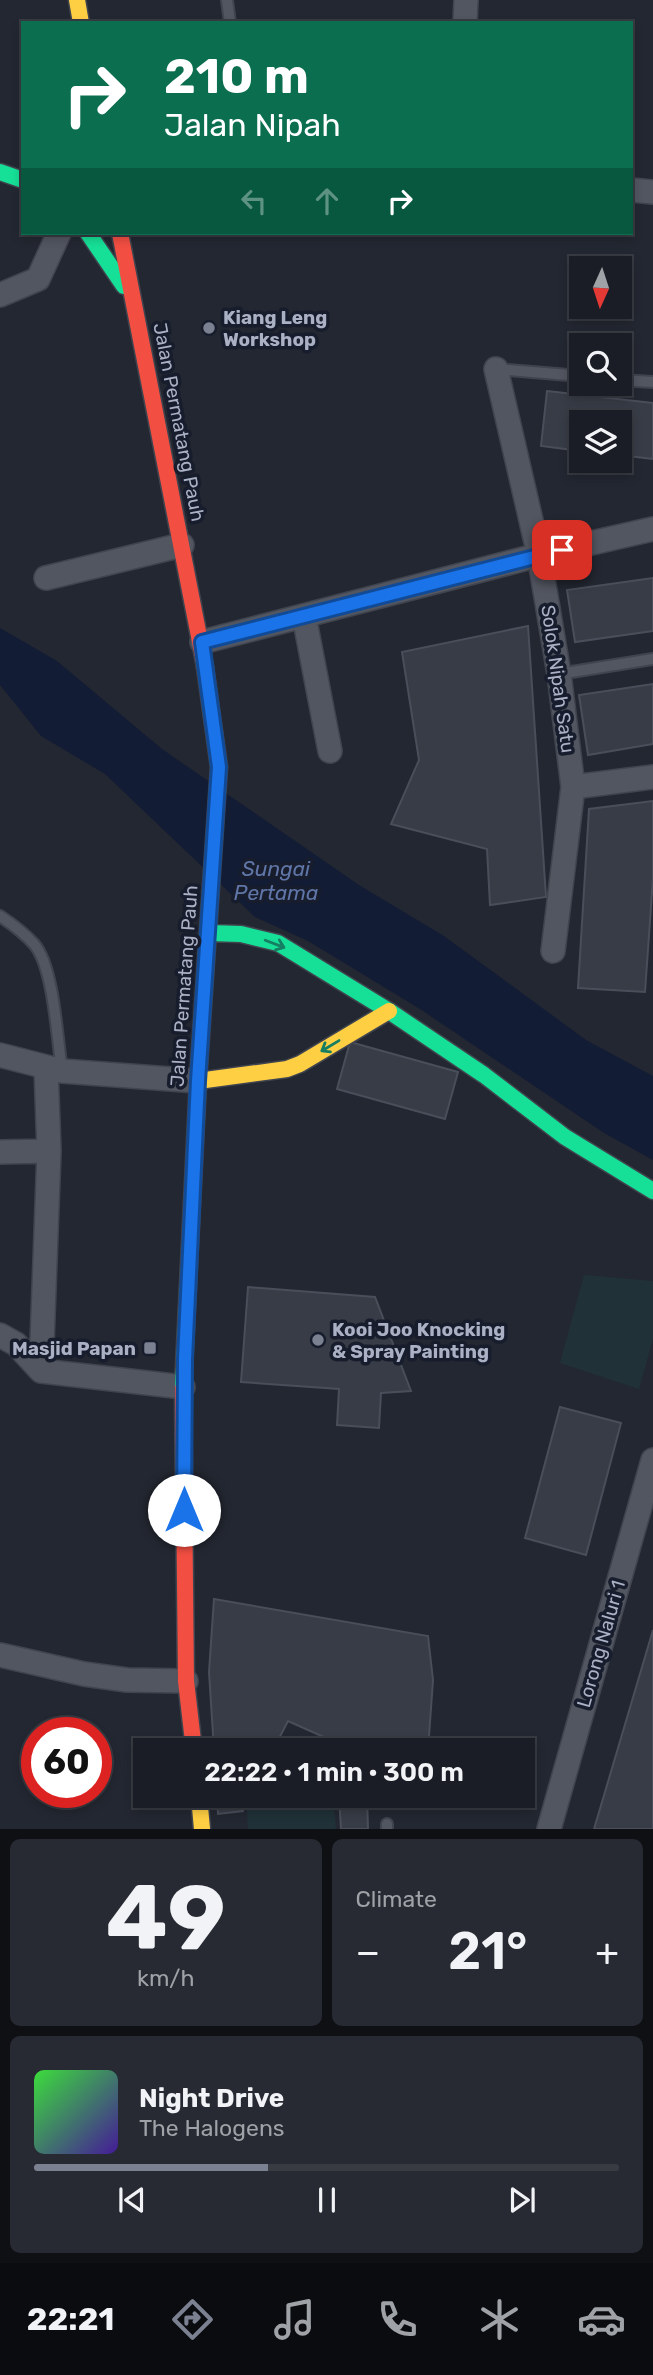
<!DOCTYPE html>
<meta charset="utf-8">
<style>
body{margin:0;font-family:Rubik,sans-serif;background:#272a32;color:#f1f3f6;height:100vh;display:flex;flex-direction:column;font-size:26px;white-space:nowrap}
*{box-sizing:border-box;margin:0}
p{font-size:23px;color:#9fa2a7}
.icon{flex:none;width:38px;height:38px;fill:none;stroke:currentColor;stroke-width:2;stroke-linecap:round;stroke-linejoin:round}
.map{position:relative;height:1829px;overflow:hidden}
.details{display:flex;flex-direction:column;gap:10px;padding:10px;background:#0e1014;flex:1}
.details>*{flex:none}
.banner{position:absolute;left:21px;top:21px;width:612px;height:214px;border-radius:0px;box-shadow:0 4px 10px #0003,0 0 0 2px #383b42;background:#0b6e4f;color:#fff;overflow:hidden}
.needle{width:46px;rotate:183deg}
.fabs{position:absolute;left:569px;top:256px;display:grid;gap:14px}
.fabs a{display:grid;place-items:center;width:63px;height:63px;border-radius:0px;background:#1a1d25;box-shadow:0 4px 10px #0003,0 0 0 2px #383b42;font-size:35px}
.speed{position:absolute;left:21px;top:1717px;display:flex;gap:14px;font-size:35px;font-weight:700;text-align:center}
.speed>*{display:grid;place-content:center;width:91px;height:91px;border-radius:50%;background:#1a1d25;box-shadow:0 4px 10px #0003,0 0 0 2px #383b42;line-height:1}
.speed .limit{border:10px solid #d22;background:#fff;color:#111}
.pin{position:absolute;display:grid;place-items:center;width:60px;height:60px;color:#fff;margin:-30px;border-radius:14px;box-shadow:0 4px 10px #0006}
.me{position:absolute;width:77px;margin:-38px;rotate:0deg;stroke-linejoin:round;filter:drop-shadow(0 0 5px #0008)}
.turn{display:flex;align-items:center;gap:24px;height:147px;padding:0 28px;font-size:32px}
.turn .icon{width:91px;height:91px;stroke-width:2.5}
.turn b{display:block;font-size:49px;line-height:60px}
.lanes{display:flex;align-items:center;height:66px;padding:0 28px;background:#0003;justify-content:center;gap:35px;direction:ltr}
.lanes .off{opacity:.35}
.big{font-size:52px;font-weight:600;line-height:1.1}
.details .widget{flex:1;display:flex;flex-direction:column;justify-content:center;gap:10px;min-width:0;padding:0 24px;border-radius:10px;background:#272a32}
.details .dial{align-items:center;gap:0}
.dial b{font-size:91px;line-height:1}
.song{display:flex;align-items:center;gap:21px}
.cover{width:84px;height:84px;border-radius:10px;background:linear-gradient(135deg,hsl(120 70% 55%),hsl(260 70% 35%))}
.played{height:7px;border-radius:4px;background:linear-gradient(90deg,#7b8191 40%,#383b42 40%)}
.keys{display:flex;justify-content:space-around;direction:ltr}
.heat{display:flex;justify-content:space-between;align-items:center;font-size:38px;direction:ltr}
.details .tiles{flex:1;display:grid;gap:10px;grid-template-columns:1fr 1fr}
.widget:last-child{grid-column:span 2}
.trip{position:absolute;left:133px;top:1738px;width:402px;height:70px;border-radius:0px;background:#1a1d25;box-shadow:0 4px 10px #0003,0 0 0 2px #383b42;font-weight:600;line-height:70px;text-align:center}
.tab-bar{display:flex;height:112px;justify-content:space-around;align-items:center;background:#0a0c0f;color:#9fa2a7}
.tab-bar .icon{width:49px;height:49px}
.tab-bar .current{color:#7b8191}
.tab-bar b{font-size:32px;color:#f1f3f6}
.map>svg:first-child{display:block}
.green{fill:#203137}
.water{fill:#131c35}
.building{fill:#383c46;stroke:#4a4e5a;stroke-width:2}
.lines{fill:none;stroke-linecap:round;stroke-linejoin:round}
.lane-casing{stroke:#40444e;stroke-width:14}
.street-casing{stroke:#40444e;stroke-width:26}
.fast-casing{stroke:#40444e;stroke-width:19}
.slow-casing{stroke:#40444e;stroke-width:19}
.jam-casing{stroke:#40444e;stroke-width:19}
.lane{stroke:#525660;stroke-width:10}
.street{stroke:#525660;stroke-width:23}
.fast{stroke:#16e098;stroke-width:16}
.slow{stroke:#ffcf43;stroke-width:16}
.jam{stroke:#f24e42;stroke-width:16}
.oneway{stroke:#167e62}
.route-casing{stroke:#114b97;stroke-width:18}
.route{stroke:#1a73e8;stroke-width:12}
.poi-dot{fill:#7b8191;stroke:#171d2c;stroke-width:2.5}
.labels{text-anchor:middle;dominant-baseline:central;stroke-width:7;stroke-linejoin:round;paint-order:stroke}
.poi-label{font-size:19px;font-weight:bold;fill:#abb1c5;stroke:#171d2c;text-anchor:start}
.street-label{font-size:19px;fill:#abb1c5;stroke:#171d2c}
.water-label{font-size:21px;font-style:italic;fill:#6076a8;stroke:#171d2c}
</style>
<div class="map">
<svg width="653" height="1829" viewBox="0 0 653 1829">
<rect width="100%" height="100%" fill="#232731"/>
<path class="green" d="M584 1275 653 1281V1339L639 1389 560 1363Z
M310 1738 329 1747 330 1750H304Z
M246 1796H333L336 1829H248Z"/>
<path class="water" d="M0 628 57 661 162 749 359 885 444 936 586 1040 653 1076V1160L604 1133 420 1009 308 941 255 917 105 774 41 736 0 685Z"/>
<path class="building" d="M547 391 653 403V459L620 455V422H581V451L541 446Z
M653 578V631L575 642 567 590Z
M528 626 546 897 490 905 487 849 391 824 419 760 402 652Z
M653 684V744L588 755 579 695Z
M653 801V878L645 992 578 988 589 809Z
M350 1042 458 1072 445 1119 337 1089Z
M248 1287 375 1297 411 1391 381 1393 379 1428 337 1425 339 1389 241 1382Z
M560 1407 621 1423 586 1555 525 1538Z
M214 1599 428 1636 433 1680 428 1750H336L335 1742 288 1721 273 1750H253L238 1745 239 1750H214L209 1672Z
M653 1630V1829H594Z
M217 1796H242L243 1811 218 1814Z
M339 1796H387H367L368 1829H341Z"/>
<g class="lines">
<defs>
<path id="lane" d="M227 0 230 23
M496 369 581 376
M620 380 653 382
M559 674 653 659
M0 916C12 924 24 933 34 944 54 967 57 1039 62 1071
M387 1824V1829"/>
<path id="street" d="M465 23 466 0
M632 190 653 192
M0 295 38 279 59 233
M496 369 539 555 559 674 573 787 553 951
M46 578 182 545
M304 616 330 751
M202 642 539 555 653 529
M573 787 653 777
M0 1055 62 1071 198 1081
M0 1152 49 1151
M0 1335 16 1344 41 1371 183 1387
M41 1371 49 1151 46 1068
M0 1655 84 1674 127 1680 186 1681
M549 1829 653 1460"/>
<path id="fast" d="M0 172 23 180
M88 233 124 286
M209 933 241 934 278 943 389 1011 484 1075 565 1137 653 1191
M183 1388 198 1081 219 767 205 667"/>
<path id="slow" d="M77 0 81 23
M198 1081 287 1069 300 1064 389 1011
M199 1796 202 1829"/>
<path id="jam" d="M120 233 205 667
M183 1388 186 1681 194 1750"/>
</defs>
<use href="#lane" class="lane-casing"/>
<use href="#street" class="street-casing"/>
<use href="#fast" class="fast-casing"/>
<use href="#slow" class="slow-casing"/>
<use href="#jam" class="jam-casing"/>
<use href="#lane" class="lane"/>
<use href="#street" class="street"/>
<use href="#fast" class="fast"/>
<use href="#slow" class="slow"/>
<use href="#jam" class="jam"/>
</g>
<defs><path id="oneway-shaft" d="M-6 0H5M1.5-3L5.5 0L1.5 3" fill="none" stroke-width="1.6" stroke-linecap="round" stroke-linejoin="round" transform="scale(1.75)"/></defs>
<g class="oneway">
<use href="#oneway-shaft" transform="translate(275 944) rotate(21)"/>
<use href="#oneway-shaft" transform="translate(330 1046) rotate(149)"/>
</g>
<g class="lines">
<defs>
<path id="route" d="M184 1510 185 1359 198 1081 219 767 202 642 562 550"/>
</defs>
<use href="#route" class="route-casing"/>
<use href="#route" class="route"/>
</g>
<g class="poi-dot">
<circle cx="209" cy="328" r="7"/>
<circle cx="318" cy="1340" r="7"/>
<rect x="143" y="1341" width="14" height="14" rx="3.5"/>
</g>
<g class="labels">
<g class="poi-label">
<text x="223" y="317">Kiang Leng<tspan x="223" dy="22">Workshop</tspan></text>
<text x="332" y="1329">Kooi Joo Knocking<tspan x="332" dy="22">&amp; Spray Painting</tspan></text>
<text x="136" y="1348" text-anchor="end">Masjid Papan</text>
</g>
<g class="street-label">
<text transform="translate(179 422) rotate(79)">Jalan Permatang Pauh</text>
<text transform="translate(558 679) rotate(82)">Solok Nipah Satu</text>
<text transform="translate(184 986) rotate(-86)">Jalan Permatang Pauh</text>
<text transform="translate(601 1644) rotate(-74)">Lorong Naluri 1</text>
</g>
<g class="water-label">
<text x="276" y="868">Sungai<tspan x="276" dy="24">Pertama</tspan></text>
</g>
</g>
</svg>
<div class="fabs">
<a><svg class="needle" viewBox="-14 -14 28 28"><path d="M0-13l5 13h-10z" fill="#e53935"/><path d="M0 13l5-13h-10z" fill="#9fa2a7"/></svg></a>
<a><svg class="icon" aria-label="search" viewBox="0 0 24 24"><circle cx="10" cy="10" r="6"/><path d="M15 15l6 6"/></svg></a>
<a><svg class="icon" aria-label="layers" viewBox="0 0 24 24"><path d="M12 4l9 5-9 5-9-5zM3 14l9 5 9-5"/></svg></a>
</div>
<div class="speed"><div class="limit">60</div></div>
<div class="pin" style="left:562px;top:550px;background:#d93025"><svg class="icon" aria-label="arrive" viewBox="0 0 24 24"><path d="M6 21V4h12l-3 4 3 4H6"/></svg></div>
<svg class="me" style="left:184px;top:1510px" viewBox="-20 -20 40 40"><circle r="19" fill="#fff"/><path d="M0-13L10 11 0 6-10 11z" fill="#1a73e8"/></svg>
<div class="trip">22:22 · 1 min · 300 m</div>
<div class="banner">
<div class="turn"><svg class="icon" aria-label="right" viewBox="0 0 24 24"><path d="M7 20v-9h11M14 6l5 5-5 5"/></svg><div><b>210 m</b>Jalan Nipah</div></div>
<div class="lanes"><svg class="icon off" aria-label="left" viewBox="0 0 24 24"><path d="M17 20v-9H6M10 6l-5 5 5 5"/></svg><svg class="icon off" aria-label="ahead" viewBox="0 0 24 24"><path d="M12 20V5M6 11l6-6 6 6"/></svg><svg class="icon" aria-label="right" viewBox="0 0 24 24"><path d="M7 20v-9h11M14 6l5 5-5 5"/></svg></div>
</div>
</div>
<section class="details">
<div class="tiles">
<div class="widget dial"><b>49</b><p>km/h</p></div>
<div class="widget"><p>Climate</p>
<div class="heat"><a>−</a><b class="big">21°</b><a>+</a></div>
</div>
<div class="widget">
<div class="song"><i class="cover"></i><div><b>Night Drive</b><p>The Halogens</p></div></div>
<div class="played"></div>
<div class="keys"><svg class="icon" aria-label="previous" viewBox="0 0 24 24"><path d="M18 5L8 12l10 7zM5 5v14"/></svg><svg class="icon" aria-label="pause" viewBox="0 0 24 24"><path d="M8 5v14M16 5v14"/></svg><svg class="icon" aria-label="next" viewBox="0 0 24 24"><path d="M6 5l10 7-10 7zM19 5v14"/></svg></div>
</div>
</div>
</section>
<nav class="tab-bar">
<b>22:21</b>
<svg class="icon current" aria-label="directions" viewBox="0 0 24 24"><path d="M12 3l9 9-9 9-9-9zM9 14v-3h6M13 9l2 2-2 2"/></svg>
<svg class="icon" aria-label="music" viewBox="0 0 24 24"><path d="M9 18V5l10-2v13"/><circle cx="6" cy="18" r="3"/><circle cx="16" cy="16" r="3"/></svg>
<svg class="icon" aria-label="phone" viewBox="0 0 24 24"><path d="M5 4h4l2 5-3 2q2 4 5 5l2-3 5 2v4C11 20 4 13 5 4z"/></svg>
<svg class="icon" aria-label="climate" viewBox="0 0 24 24"><path d="M12 3v18M4 7l16 10M4 17L20 7"/></svg>
<svg class="icon" aria-label="car" viewBox="0 0 24 24"><path d="M5 17H2v-5l4-1 3-4h7l3 4 3 1v5h-3M9 17h6M6 11h13"/><circle cx="7" cy="17" r="2"/><circle cx="17" cy="17" r="2"/></svg>
</nav>
